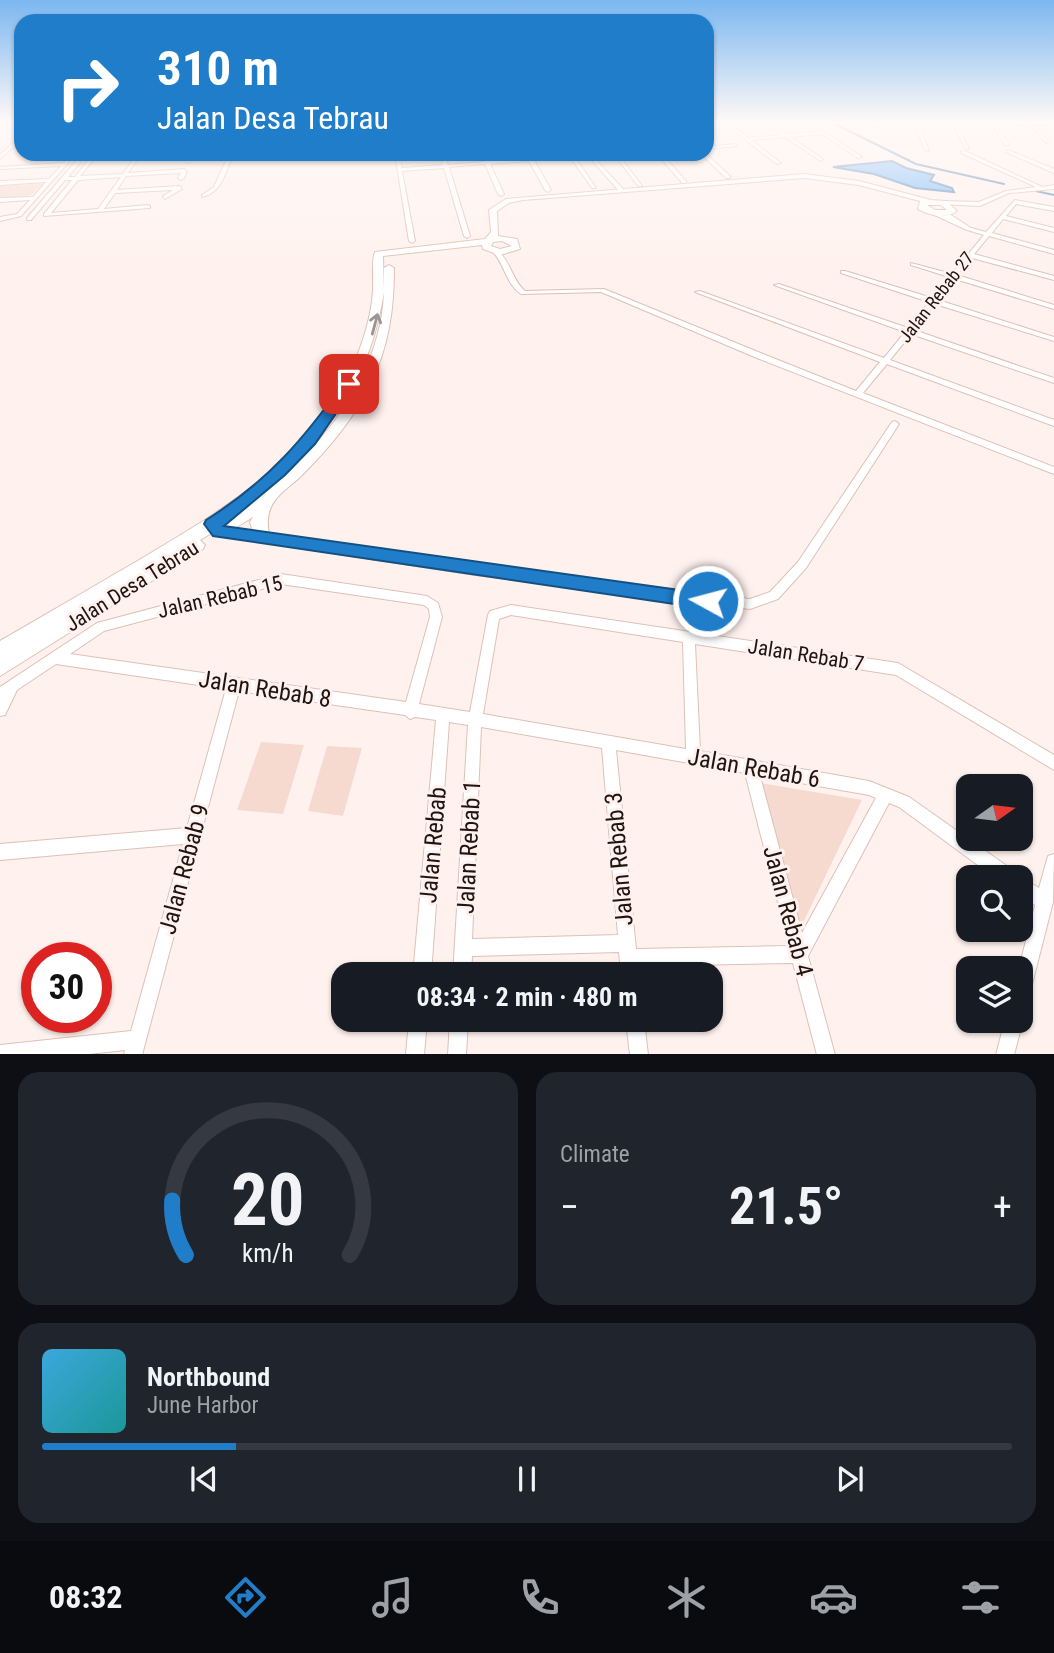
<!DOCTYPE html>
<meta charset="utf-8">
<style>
body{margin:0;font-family:"Roboto Condensed",sans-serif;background:#20242c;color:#f1f3f6;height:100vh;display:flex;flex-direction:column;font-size:26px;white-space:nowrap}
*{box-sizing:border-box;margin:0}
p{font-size:23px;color:#9ea1a6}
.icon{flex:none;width:38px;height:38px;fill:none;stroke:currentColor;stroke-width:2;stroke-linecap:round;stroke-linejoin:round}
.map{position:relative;height:1054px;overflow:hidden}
.sheet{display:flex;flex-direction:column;gap:18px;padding:18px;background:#0d0f14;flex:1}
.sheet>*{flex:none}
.banner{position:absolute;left:14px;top:14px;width:700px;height:147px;border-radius:21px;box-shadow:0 2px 5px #0004;background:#1f7dca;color:#fff;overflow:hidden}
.needle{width:46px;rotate:76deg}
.controls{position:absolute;left:956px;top:774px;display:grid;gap:14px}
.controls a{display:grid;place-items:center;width:77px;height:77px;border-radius:14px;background:#171b24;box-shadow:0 2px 5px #0004;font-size:35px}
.speed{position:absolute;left:21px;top:942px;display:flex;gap:14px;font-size:35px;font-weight:700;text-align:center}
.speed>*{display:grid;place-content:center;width:91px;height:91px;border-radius:50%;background:#171b24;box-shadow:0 2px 5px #0004;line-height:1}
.speed .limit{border:10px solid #d22;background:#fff;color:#111}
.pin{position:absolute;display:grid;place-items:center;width:60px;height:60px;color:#fff;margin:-30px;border-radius:14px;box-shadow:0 4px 10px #0006}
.me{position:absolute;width:77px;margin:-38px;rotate:277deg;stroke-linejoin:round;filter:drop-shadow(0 0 5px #0008)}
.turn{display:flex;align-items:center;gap:24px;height:147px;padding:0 28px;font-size:32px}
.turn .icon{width:91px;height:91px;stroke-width:2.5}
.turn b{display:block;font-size:49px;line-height:60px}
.big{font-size:52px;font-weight:700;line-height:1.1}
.sheet .tile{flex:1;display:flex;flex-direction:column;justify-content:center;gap:10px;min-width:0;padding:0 24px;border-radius:21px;background:#20242c}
.sheet .dial{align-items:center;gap:0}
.dial svg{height:182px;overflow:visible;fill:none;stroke:#363941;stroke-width:7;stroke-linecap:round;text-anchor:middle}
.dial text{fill:#f1f3f6;stroke:none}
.song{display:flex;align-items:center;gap:21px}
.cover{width:84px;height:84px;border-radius:10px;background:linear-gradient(135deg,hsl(200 70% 55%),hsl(180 70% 35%))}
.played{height:7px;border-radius:4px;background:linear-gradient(90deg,#1f7dca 20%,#363941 20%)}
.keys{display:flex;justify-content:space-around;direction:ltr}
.heat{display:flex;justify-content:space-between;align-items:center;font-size:38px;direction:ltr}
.sheet .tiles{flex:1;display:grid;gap:18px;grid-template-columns:1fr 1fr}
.tile:last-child{grid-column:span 2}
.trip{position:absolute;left:331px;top:962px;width:392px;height:70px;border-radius:21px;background:#171b24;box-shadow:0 2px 5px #0004;font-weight:700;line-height:70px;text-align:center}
.tab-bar{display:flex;height:112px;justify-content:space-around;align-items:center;background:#090b0e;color:#9ea1a6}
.tab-bar .icon{width:49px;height:49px}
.tab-bar .on{color:#1f7dca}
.tab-bar b{font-size:32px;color:#f1f3f6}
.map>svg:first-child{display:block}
.green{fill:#f6dacf}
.water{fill:#78bbfc;stroke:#5d89b5;stroke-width:2}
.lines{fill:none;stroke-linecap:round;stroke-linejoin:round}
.stream{stroke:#5d89b5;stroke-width:2}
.street-casing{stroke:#dec0b5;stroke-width:2}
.secondary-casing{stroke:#dec0b5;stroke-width:2}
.street{fill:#fff;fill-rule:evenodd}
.secondary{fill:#fff;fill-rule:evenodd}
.oneway{stroke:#9a9593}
.route{fill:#1f7dca;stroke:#145183;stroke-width:2}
.labels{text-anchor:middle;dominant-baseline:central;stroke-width:6;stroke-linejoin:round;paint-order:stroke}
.far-street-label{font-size:18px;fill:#1f1410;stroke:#fff2ee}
.street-label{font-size:21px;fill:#1f1410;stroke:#fff2ee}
.near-street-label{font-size:24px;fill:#1f1410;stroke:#fff2ee}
</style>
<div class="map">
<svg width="1054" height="1055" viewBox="0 0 1054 1055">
<rect width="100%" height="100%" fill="#fff2ee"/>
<path class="green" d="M43 184 30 196 0 198V185Z
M261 742 304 745 283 814 237 810Z
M327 746 362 748 343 816 308 811Z
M761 783 862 800 800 929Z"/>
<path class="water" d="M892 161 906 168 934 175 930 181 952 188 954 192 915 188 874 174 833 167Z"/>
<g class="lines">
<path class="stream" d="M837 125 916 164 1004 184
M1036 191 1054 195"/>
<defs>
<path id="street" d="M729 123 748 138 781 135 765 123H770L787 134 818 132 810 127V125L836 123 815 126 862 157 858 158 822 134 790 137 823 159 821 161 785 137 751 140 781 163 777 164 725 124Z
M858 123H870L880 126 878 127Z
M914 123H918L929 151 925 150Z
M952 123H956L969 149 965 148Z
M991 123H995L1009 145H1005Z
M1003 123 1054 127V129L1037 128 1048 142 1046 143 1032 127Z
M19 137H21V140L0 159V155Z
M735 144 737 146 707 149V147Z
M1008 150 1054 169V173L1006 152Z
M961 151H965L1042 187 1054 185V189L1009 193 980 206 941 204 940 203 943 201 979 202 1006 191 1036 187 961 153Z
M71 154H76L21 216 0 221V217L17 214 30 200 0 202V198L33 197 46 182 0 185V181L49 179 61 166 0 169V167L64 163Z
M82 154H87L68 177H75L93 154H98L80 176 123 174 137 154H141L139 157 183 154 191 155 190 162 188 163 186 162V157L137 160 128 173 184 169 187 171 184 178 181 180 178 178 181 173 126 176 117 190 180 186 182 189 165 199 163 196 173 190 115 193 104 209 148 205 150 206V208L44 216V214L72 180H65L31 220H27V218ZM121 177 98 209 51 213 78 180Z
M229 154H233C226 171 222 193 202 197V195L214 187Z
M395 154H399L402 168 443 165 440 154H444L448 165 484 162 481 154H485L489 161 528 158 527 156 529 155 532 158 569 154H598L601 155V157L594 158 624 190 619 191 590 158H586V156L575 157 596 188H592L570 157 534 160 551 190 548 192 545 190 529 161 490 164 504 194 501 196 498 194 485 164 449 167 470 236 467 238 464 236 444 168 402 171 415 241 412 243 409 241Z
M614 154H618L642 186H638Z
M657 154H662L686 181V183H682Z
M701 154H706L730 176V178H726Z
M1015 200 1054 207V211L1016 204 1006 216 1054 228V232L1003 219 992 233 1054 250V254L989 236 974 254 1054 276V280L972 258 957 275 1054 305V309L955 279 938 300 1054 337V341L935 304 914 330 1054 378V383L911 334 890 360 1054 420V426L887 364 863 393 1054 467V474L757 358 601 292 521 294C506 284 505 265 493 252L498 251C511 262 512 280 525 291L604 289 763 354 856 391 880 362 695 292 700 291 884 358 905 332 774 285 779 284 908 328 929 302 841 273V271H845L932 298 949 277 911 265V263L952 274 984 235 967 230 928 212V210L945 216 944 213H948L971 228 986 232Z
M895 421 899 424 806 568 778 599 750 609 475 575 219 536 215 535 211 529 212 526 216 525 222 528 475 565 750 599 770 592 798 562 892 422Z
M281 574 427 596 438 603 442 617 419 704 470 712 488 615 490 611 511 605 898 663 1054 755V770L896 675 695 644 700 751 869 781 909 797 1014 871 1016 877H994L899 807 889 803 808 956 835 1055H817L793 963 638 966 639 975H621L619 952 472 956 471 975H453L468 725 449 722 431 975H413L436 720 415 717 410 719 405 715 239 691 142 1055H124L125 1050 80 1055H0V1045L131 1031 183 844 0 860V844L187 828 226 689 56 664 17 690 5 715 0 716V687L97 623ZM281 584 424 605 429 609 430 617 406 702 70 654 104 631ZM511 615 683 642 686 749 483 714 499 619ZM481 727 602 748 618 935 472 939ZM616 750 745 773 789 946 636 949ZM760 776 869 795 876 798 802 933Z
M1054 854 1053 902 1029 996 1026 1002 1020 1005V968H1019L1035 905 1020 895V877L1039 888 1048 856Z
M1020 1014 1023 1020 1014 1055H996L1005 1020H1020Z
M409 1020H427L424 1055H406Z
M450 1020H468L466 1055H448Z
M626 1020H644L648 1055H630Z"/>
<path id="secondary" d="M804 174 859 181 931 200 946 201 957 211C945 219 931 216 918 209L920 201 859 185 804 178 523 200 509 203 497 211 498 236 517 239 520 249 500 255 483 249 482 245 383 256 384 291V268L389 265 394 268C394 309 389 345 371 383 355 417 330 447 304 473 296 482 283 490 276 499 267 510 266 523 270 538L268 542H256L250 522 253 517 222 536 215 531 200 540 205 545 203 549 0 676V641C45 615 89 589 134 563 220 512 314 458 355 361 364 339 372 313 373 289 374 277 371 263 375 252L485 239 491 232 489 210 506 199ZM927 205H941L947 210H935ZM502 241 512 246 500 249 491 246 493 242ZM384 292C382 353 348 413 305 455 349 403 373 359 384 292Z"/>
</defs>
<use href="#street" class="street-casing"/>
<use href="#secondary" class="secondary-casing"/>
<use href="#street" class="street"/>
<use href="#secondary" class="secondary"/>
</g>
<defs><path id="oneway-shaft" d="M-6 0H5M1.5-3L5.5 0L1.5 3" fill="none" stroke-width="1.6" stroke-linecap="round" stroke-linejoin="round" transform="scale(1.75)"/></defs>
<use class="oneway" href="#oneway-shaft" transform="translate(375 324) rotate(-75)"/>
<linearGradient id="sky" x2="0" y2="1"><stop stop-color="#7bb7f0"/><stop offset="0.45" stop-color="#fff9f7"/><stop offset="1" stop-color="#fff9f7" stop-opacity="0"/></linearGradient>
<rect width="1054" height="271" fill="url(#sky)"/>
<path class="route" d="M345 381 356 384 315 444 285 475 224 526 708 594 714 596 717 601 714 607 708 609 213 536 204 524 206 520C268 481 303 440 345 381Z"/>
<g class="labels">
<g class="far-street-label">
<text transform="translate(936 297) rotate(-52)">Jalan Rebab 27</text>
</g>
<g class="street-label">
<text transform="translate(132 586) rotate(-32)">Jalan Desa Tebrau</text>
<text transform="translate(220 597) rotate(-13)">Jalan Rebab 15</text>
<text transform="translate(806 655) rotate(9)">Jalan Rebab 7</text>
</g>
<g class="near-street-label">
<text transform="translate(265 689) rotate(9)">Jalan Rebab 8</text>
<text transform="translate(754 768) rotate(10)">Jalan Rebab 6</text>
<text transform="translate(433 845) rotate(-85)">Jalan Rebab</text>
<text transform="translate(469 847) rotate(-87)">Jalan Rebab 1</text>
<text transform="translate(619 859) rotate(-95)">Jalan Rebab 3</text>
<text transform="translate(184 869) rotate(-75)">Jalan Rebab 9</text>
<text transform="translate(788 911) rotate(75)">Jalan Rebab 4</text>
</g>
</g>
</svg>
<div class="controls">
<a><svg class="needle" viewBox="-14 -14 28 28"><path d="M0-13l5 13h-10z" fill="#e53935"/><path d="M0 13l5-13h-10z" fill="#9ea1a6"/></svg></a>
<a><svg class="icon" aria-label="search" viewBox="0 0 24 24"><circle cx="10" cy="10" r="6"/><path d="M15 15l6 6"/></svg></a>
<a><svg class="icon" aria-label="layers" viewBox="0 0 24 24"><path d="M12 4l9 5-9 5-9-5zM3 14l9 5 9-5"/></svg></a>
</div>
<div class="speed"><div class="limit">30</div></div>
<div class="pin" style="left:349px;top:384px;background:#d93025"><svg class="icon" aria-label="arrive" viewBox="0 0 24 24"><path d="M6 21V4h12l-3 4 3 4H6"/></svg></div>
<svg class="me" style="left:708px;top:601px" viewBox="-20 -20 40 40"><circle r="17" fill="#1f7dca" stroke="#fff" stroke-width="3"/><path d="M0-11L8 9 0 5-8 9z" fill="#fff"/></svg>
<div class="trip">08:34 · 2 min · 480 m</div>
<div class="banner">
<div class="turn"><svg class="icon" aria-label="right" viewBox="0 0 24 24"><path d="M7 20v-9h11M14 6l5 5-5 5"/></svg><div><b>310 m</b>Jalan Desa Tebrau</div></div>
</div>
</div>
<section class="sheet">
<div class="tiles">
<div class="tile dial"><svg viewBox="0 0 100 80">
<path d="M14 69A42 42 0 1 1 86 69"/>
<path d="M14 69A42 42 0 0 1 8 45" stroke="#1f7dca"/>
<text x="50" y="56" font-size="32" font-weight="700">20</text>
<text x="50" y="72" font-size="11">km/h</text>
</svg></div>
<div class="tile"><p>Climate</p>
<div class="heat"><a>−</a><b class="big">21.5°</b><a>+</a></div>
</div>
<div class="tile">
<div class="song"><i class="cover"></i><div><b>Northbound</b><p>June Harbor</p></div></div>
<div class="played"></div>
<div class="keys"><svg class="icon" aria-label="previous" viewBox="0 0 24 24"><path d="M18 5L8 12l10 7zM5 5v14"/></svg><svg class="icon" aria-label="pause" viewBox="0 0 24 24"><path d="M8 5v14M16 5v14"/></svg><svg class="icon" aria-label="next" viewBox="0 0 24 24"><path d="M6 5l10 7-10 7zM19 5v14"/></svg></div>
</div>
</div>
</section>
<nav class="tab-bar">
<b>08:32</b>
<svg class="icon on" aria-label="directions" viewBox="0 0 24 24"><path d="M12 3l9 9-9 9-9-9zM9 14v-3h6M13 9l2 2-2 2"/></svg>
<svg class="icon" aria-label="music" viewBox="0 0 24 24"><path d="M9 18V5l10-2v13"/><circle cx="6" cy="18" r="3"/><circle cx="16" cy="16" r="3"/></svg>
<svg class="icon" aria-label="phone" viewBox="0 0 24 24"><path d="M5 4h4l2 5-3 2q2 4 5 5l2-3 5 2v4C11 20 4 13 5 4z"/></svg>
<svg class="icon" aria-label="climate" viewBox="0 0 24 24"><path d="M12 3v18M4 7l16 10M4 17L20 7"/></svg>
<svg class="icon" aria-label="car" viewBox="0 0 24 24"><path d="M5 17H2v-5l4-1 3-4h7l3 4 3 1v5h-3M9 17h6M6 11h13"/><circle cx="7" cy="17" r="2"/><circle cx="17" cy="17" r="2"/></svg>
<svg class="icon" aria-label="filters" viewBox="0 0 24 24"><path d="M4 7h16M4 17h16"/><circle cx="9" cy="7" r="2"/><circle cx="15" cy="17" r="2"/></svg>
</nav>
